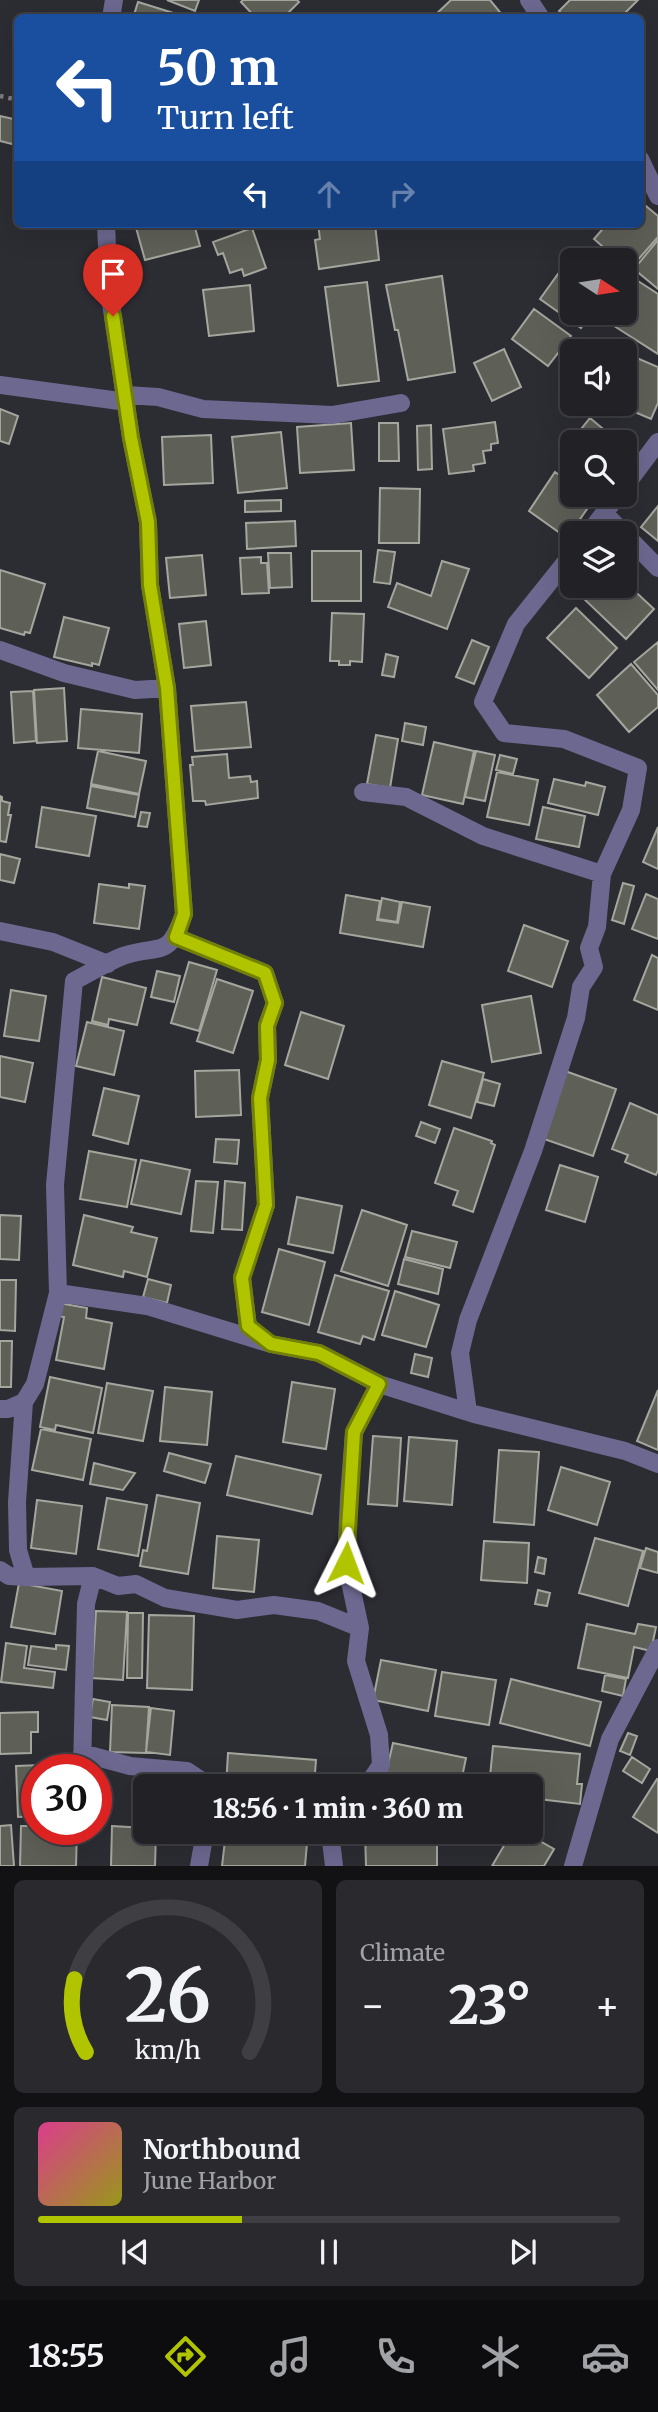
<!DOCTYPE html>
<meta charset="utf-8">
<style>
body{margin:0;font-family:Merriweather,serif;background:#29292e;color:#f1f3f6;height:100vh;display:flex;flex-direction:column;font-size:26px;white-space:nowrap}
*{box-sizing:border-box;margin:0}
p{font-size:23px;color:#a2a3a7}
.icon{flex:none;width:38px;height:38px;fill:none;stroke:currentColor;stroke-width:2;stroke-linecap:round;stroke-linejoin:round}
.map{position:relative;height:1866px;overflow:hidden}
.drawer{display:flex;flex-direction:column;gap:14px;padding:14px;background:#121215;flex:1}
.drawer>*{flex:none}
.top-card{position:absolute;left:14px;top:14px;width:630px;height:214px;border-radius:10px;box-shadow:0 7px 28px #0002,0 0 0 2px #3e3e43;background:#1a4fa0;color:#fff;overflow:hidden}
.needle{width:46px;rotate:102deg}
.fabs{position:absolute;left:560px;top:248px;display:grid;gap:14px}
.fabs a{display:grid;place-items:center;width:77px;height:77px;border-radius:10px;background:#212126;box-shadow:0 7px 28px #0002,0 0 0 2px #3e3e43;font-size:35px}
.speed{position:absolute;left:21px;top:1754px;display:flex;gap:14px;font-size:35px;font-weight:700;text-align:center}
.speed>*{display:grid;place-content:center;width:91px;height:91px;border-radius:50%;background:#212126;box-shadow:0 7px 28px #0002,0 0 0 2px #3e3e43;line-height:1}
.speed .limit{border:10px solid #d22;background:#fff;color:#111}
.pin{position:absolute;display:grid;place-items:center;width:60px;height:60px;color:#fff;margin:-72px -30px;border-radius:50% 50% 50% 0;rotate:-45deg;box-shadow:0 0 7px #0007}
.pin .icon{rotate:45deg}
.me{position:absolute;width:77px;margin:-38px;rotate:3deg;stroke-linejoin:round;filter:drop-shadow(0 0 5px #0008)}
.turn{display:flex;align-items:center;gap:24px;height:147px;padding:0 28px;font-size:32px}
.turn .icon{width:91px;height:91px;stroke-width:2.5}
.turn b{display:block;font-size:49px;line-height:60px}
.lanes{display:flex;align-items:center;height:66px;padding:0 28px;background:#0003;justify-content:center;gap:35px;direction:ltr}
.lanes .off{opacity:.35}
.big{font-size:52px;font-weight:800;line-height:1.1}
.drawer .card{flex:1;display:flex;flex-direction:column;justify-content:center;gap:10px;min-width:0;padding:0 24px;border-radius:10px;background:#29292e}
.drawer .dial{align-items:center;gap:0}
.dial svg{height:182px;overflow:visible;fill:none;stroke:#3e3e43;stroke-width:7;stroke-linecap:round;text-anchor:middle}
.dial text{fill:#f1f3f6;stroke:none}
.song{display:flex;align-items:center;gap:21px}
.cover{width:84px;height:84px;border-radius:10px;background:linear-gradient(135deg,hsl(330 70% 55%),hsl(60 70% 35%))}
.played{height:7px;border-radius:4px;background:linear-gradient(90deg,#b0c500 35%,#3e3e43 35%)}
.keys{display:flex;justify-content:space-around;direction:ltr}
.heat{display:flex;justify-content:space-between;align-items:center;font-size:38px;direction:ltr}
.drawer .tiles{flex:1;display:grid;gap:14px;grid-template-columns:1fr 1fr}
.card:last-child{grid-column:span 2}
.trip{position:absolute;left:133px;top:1774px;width:410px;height:70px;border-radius:10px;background:#212126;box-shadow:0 7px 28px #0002,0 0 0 2px #3e3e43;font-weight:800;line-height:70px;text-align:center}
.menu{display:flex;height:112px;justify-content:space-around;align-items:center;background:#0d0d0f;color:#a2a3a7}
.menu .icon{width:49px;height:49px}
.menu .on{color:#b0c500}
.menu b{font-size:32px;color:#f1f3f6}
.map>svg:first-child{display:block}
.building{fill:#5e6058;stroke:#a5a79e;stroke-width:2}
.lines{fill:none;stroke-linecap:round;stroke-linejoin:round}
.path{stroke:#7d7d83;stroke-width:4.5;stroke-dasharray:3.5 5;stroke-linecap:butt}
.street{stroke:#6c6890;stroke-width:18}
.route-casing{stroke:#728000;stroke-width:18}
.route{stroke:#b0c500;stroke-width:12}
</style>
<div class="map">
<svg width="658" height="1866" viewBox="0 0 658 1866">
<rect width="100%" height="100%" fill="#2c2c33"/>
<path class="building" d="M167 0H199L195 11Z
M243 0H297L299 2 283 18H256L241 2Z
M451 0H490L504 17 432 18Z
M570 0H638L620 18H566L559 11Z
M138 2 180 15V18H133Z
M0 116 18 120 16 145 0 141Z
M640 201 658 216V237L629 270 625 266V261H619L594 239 607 224H640Z
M135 224H194L200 246 145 260Z
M318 224H375L379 260 319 269 315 240 320 239Z
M252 228 266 268 244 276 242 269 230 273 223 253 218 255 213 242Z
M658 240V289L634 269Z
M573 253 584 261H572V313H591L581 328 540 299Z
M442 276 455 372 408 380 398 330H395L386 285Z
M638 281 658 294V354L611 324 618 313H625V303Z
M367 282 379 381 338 386 325 287Z
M250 285 254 331 209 336 203 290Z
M534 309 571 336 548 366 512 339Z
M504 349 521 387 492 401 474 363Z
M625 353 658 367V403L651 419 616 404H625Z
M0 409 18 416 9 444 0 441Z
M590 418 620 443H572V465L560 455Z
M495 422 498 443 491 444V450L483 451 485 463 473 465 474 471 449 474 443 429Z
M351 423 354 470 300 473 297 427Z
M379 423H398L399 461H379Z
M431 425 432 469 418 470 417 426Z
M281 432 287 488 238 493 232 437Z
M211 435 213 483 164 485 162 437Z
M555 472 572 484V495H588L594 499 567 538 529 511Z
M380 488 420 489 419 543H379Z
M281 500V511L245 512V501Z
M658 506V541L641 527Z
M295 521 296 546 247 549 246 523Z
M378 550 395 552 390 584 374 582Z
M312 551H361V601H312Z
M268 553H291L292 587 270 588Z
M202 555 206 595 170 598 166 558Z
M261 557V563H267L269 593 242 594 240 558Z
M442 561 469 569 447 629 388 607 397 583 431 596Z
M0 570 45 584 30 633 25 632 24 635 0 628Z
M625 582 654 609 626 639 581 596 591 586H625Z
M576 608 617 648 589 678 547 638Z
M332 613 364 614 362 662 350 661V665H339V661H330Z
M64 617 109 628 99 665 92 663V666L54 657Z
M206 621 211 665 184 668 179 624Z
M472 640 489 647 474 684 456 677Z
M658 642V690L634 662Z
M386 654 398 657 394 677 382 675Z
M631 664 658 695V707L629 732 597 695Z
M64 688 67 741 37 743 34 690Z
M33 691 36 741 14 743 11 692Z
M246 702 251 747 195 751 191 706Z
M81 709 142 714 139 753 78 748Z
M405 723 426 727 423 745 402 741Z
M376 735 398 739 390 788 367 784Z
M434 742 474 751 463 804 422 795Z
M98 751 146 761 139 794 91 784Z
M476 751 495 755 485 801 465 797Z
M227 754 229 778 250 776 251 782 257 781 258 798 206 805 205 801H193L190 765H193L192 757Z
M500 755 517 759 513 774 496 770Z
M497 772 538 780 529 825 487 817Z
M554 779 585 786 586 782 605 787 598 815 548 803Z
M91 786 139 795 135 817 87 808Z
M0 796 2 797V801L10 803 8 815H11L6 842 0 841Z
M42 807 96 816 89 856 36 847Z
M543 807 585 816 579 847 536 839Z
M141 812 150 813 147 827 138 826Z
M658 827V869L643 862Z
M0 854 20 859 14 883 0 880Z
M623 883 634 886 624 924 612 920Z
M99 884 129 888V884L145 886 139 929 94 923Z
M646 894 658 899V939L632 929Z
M346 895 380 901 377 920 398 923 402 902 430 907 423 947 340 933Z
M382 898 400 902 397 922 378 919Z
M524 925 568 941 552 987 508 971Z
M652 955 658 958V1010L634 1000Z
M189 962 217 970 199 1031 171 1023Z
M157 971 180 976 174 1002 151 997Z
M102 977 146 988 137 1025 109 1019 108 1025 92 1021Z
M217 979 253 991 233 1053 197 1041Z
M11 990 46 996 39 1041 4 1036Z
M531 996 541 1053 492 1062 482 1005Z
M301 1012 344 1026 328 1079 285 1065Z
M87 1022 124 1031 114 1075 76 1066Z
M0 1056 33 1063 25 1102 0 1097Z
M442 1061 484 1073 471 1118 429 1105Z
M239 1070 241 1115 196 1117 195 1071Z
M565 1071 616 1089 593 1156 541 1138Z
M483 1079 500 1084 494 1106 477 1102Z
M104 1088 139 1096 128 1144 93 1135Z
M630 1103 658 1115V1170L656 1175 625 1162 628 1155 612 1149Z
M421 1122 440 1129 435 1143 416 1136Z
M454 1128 492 1141 491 1143 495 1145 473 1212 453 1205 458 1191 435 1183Z
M216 1139 239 1140 237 1164 214 1162Z
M89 1151 136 1160 127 1207 80 1199Z
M141 1160 190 1170 181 1214 131 1204Z
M560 1165 598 1177 585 1222 546 1210Z
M196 1181 218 1182 213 1233 191 1231Z
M225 1181 245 1183 242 1230 222 1229Z
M297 1197 342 1206 333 1253 288 1244Z
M362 1210 407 1225 388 1286 341 1271Z
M0 1215 21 1216 19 1260 0 1259Z
M84 1215 133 1227 131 1232 157 1238 147 1277 124 1271 123 1277 73 1265Z
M412 1231 457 1242 450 1268 405 1257Z
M279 1249 325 1262 309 1325 262 1312Z
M404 1259 443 1269 438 1294 398 1284Z
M335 1275 389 1291 374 1340 363 1336 360 1344 318 1332Z
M148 1279 171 1285 167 1303 143 1297Z
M0 1280H16L15 1331 0 1330Z
M395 1291 439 1305 426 1347 382 1335Z
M59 1303 87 1308 86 1318 112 1323 104 1369 56 1360 64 1317 56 1316Z
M0 1341H12L11 1387H0Z
M415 1354 432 1358 428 1377 411 1373Z
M50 1377 102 1388 93 1433 56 1425 55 1430 40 1427Z
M292 1382 335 1389 326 1449 283 1442Z
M107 1383 153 1391 143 1441 98 1433Z
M165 1387 212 1392 207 1445 160 1441Z
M658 1390V1450L637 1441Z
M41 1429 91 1439 83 1480 32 1470Z
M373 1436 401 1438 397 1506 368 1504Z
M409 1437 457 1441 452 1505 404 1501Z
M499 1450 539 1452 534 1525 494 1522Z
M169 1453 211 1464 205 1483 164 1471Z
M236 1456 321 1475 312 1514 227 1495Z
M94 1463 135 1473 123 1490 90 1484Z
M561 1467 610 1482 597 1525 548 1510Z
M157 1495 200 1503 188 1574 140 1566 143 1550 147 1551Z
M107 1498 147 1505 138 1556 98 1549Z
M37 1500 82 1506 76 1554 31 1548Z
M217 1536 259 1540 254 1592 213 1588Z
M595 1538 643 1551 628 1606 579 1593Z
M484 1541 529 1543 527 1583 481 1580Z
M646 1548 658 1552V1573L640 1568Z
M538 1557 546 1559 544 1574 535 1572Z
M19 1583 62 1591 55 1634 11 1627Z
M538 1590 550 1593 547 1606 535 1604Z
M96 1611 127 1612 123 1680 92 1678Z
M128 1613H143L142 1678H127Z
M149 1615 194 1616 192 1690 147 1688Z
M587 1624 635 1634 638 1624 656 1627 651 1651 634 1647 628 1678 578 1668Z
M6 1643 27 1646 24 1668 55 1672 53 1688 1 1682Z
M56 1645 69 1646 66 1670 28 1665 31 1646 56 1649Z
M381 1660 436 1670 428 1711 373 1700Z
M442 1672 496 1680 489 1725 435 1716Z
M605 1675 626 1679 623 1696 602 1691Z
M511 1679 601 1702 590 1746 500 1723Z
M93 1699 110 1702 107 1720 90 1717Z
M112 1705 149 1707 146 1753 110 1752Z
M151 1708 174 1711 170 1755 146 1752Z
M38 1712V1732H31V1753L0 1754V1713Z
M628 1733 637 1736 630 1755 620 1751Z
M393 1743 466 1758 460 1787 383 1786Z
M493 1746 580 1754 577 1784H582L580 1804 530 1798V1787H489Z
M228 1753 316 1760 314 1787H226Z
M632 1757 650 1769 642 1783 623 1771Z
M68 1764V1769H37V1816L18 1817 16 1766Z
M657 1779 658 1780V1833L633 1817Z
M11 1825 14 1866H0V1826Z
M21 1826H37V1829H77L76 1866H20Z
M112 1826 145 1828V1832H156L155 1866H111Z
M226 1832H308L305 1866H222Z
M365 1832H437V1866H366Z
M512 1832H524L554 1849 544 1866H492Z"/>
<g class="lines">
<path class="path" d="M0 96 18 100"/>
<path class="street" d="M529 0 541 18
M111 18 114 0
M640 159 658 196
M0 385 127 402
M126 395 158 397 203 409 332 415 401 403
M625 486 658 442
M604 513 658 568
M588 534 618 495
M0 650 64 673 135 690 167 688
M363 792 406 797 483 836 602 874
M0 931 53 942 108 964
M176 937 265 973 275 1003 267 1025 268 1060 260 1098 266 1205 242 1277 248 1327 264 1339
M58 1293 147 1306 271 1344 319 1353 379 1384 474 1414 625 1451 658 1464
M0 1409H8L24 1402
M468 1412 460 1353 468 1320 533 1151 576 1018 581 987 594 967 589 948 597 927 602 874 631 810 638 768 564 739 504 733 483 702 516 624 572 554
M0 1570 9 1576 26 1577 93 1576 118 1586 136 1584 165 1598 237 1610 274 1605 318 1611 360 1628 356 1661 379 1735 381 1765 366 1787
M26 1577 18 1550 17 1502 24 1402 35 1384 58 1293 55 1185 74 981C90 973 107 962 123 956 162 943 167 961 184 914L167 688 150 585 148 522 131 438 109 290 106 224
M360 1628 346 1563 349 1497 354 1432 379 1384
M82 1753 130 1766 187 1771 211 1787
M82 1769 86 1604 93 1576
M330 1832 334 1866
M199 1866 205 1832
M573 1866 610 1739 658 1648"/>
</g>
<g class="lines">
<defs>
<path id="route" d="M113 316 131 438 148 522 150 585 167 688 184 914 176 937 265 973 275 1003 267 1026 268 1060 260 1098 266 1205 242 1278 248 1326 271 1344 319 1353 379 1384 354 1432 346 1563"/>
</defs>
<use href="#route" class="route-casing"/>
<use href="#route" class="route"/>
</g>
</svg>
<div class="fabs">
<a><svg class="needle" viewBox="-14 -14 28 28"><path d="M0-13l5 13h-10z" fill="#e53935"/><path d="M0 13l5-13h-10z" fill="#a2a3a7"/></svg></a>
<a><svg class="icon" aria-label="sound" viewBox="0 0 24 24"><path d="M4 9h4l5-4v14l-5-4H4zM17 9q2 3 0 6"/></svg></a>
<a><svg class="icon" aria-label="search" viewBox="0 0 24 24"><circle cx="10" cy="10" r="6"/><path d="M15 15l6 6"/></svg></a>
<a><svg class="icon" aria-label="layers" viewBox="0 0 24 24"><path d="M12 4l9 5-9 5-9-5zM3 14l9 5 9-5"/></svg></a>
</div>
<div class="speed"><div class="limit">30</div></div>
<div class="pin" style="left:113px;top:316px;background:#d93025"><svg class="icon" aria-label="arrive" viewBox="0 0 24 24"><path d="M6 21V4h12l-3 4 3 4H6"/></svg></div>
<svg class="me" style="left:346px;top:1563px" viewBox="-20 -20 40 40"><path d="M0-17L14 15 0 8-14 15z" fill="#b0c500" stroke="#fff" stroke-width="4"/></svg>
<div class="trip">18:56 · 1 min · 360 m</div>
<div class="top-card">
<div class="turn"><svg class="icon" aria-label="left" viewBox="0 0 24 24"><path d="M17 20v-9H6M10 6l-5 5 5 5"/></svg><div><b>50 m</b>Turn left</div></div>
<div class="lanes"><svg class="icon" aria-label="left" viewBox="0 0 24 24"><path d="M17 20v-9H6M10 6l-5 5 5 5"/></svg><svg class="icon off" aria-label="ahead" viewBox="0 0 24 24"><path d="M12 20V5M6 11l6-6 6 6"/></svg><svg class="icon off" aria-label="right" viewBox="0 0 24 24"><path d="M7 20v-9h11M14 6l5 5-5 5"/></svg></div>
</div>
</div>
<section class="drawer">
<div class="tiles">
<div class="card dial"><svg viewBox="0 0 100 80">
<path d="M14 69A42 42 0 1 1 86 69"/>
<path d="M14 69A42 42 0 0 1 9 37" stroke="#b0c500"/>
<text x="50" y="56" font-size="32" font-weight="700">26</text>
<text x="50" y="72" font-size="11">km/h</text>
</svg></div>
<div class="card"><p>Climate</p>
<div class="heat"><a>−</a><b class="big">23°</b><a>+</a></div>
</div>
<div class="card">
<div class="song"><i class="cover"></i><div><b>Northbound</b><p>June Harbor</p></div></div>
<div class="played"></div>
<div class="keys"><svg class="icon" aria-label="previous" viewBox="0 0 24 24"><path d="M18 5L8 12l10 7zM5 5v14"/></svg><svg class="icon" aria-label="pause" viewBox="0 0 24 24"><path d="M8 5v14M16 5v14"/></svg><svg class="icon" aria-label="next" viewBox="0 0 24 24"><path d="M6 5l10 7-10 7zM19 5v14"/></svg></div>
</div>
</div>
</section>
<nav class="menu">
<b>18:55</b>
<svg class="icon on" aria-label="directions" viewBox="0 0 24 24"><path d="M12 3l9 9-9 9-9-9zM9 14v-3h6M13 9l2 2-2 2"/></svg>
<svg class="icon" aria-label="music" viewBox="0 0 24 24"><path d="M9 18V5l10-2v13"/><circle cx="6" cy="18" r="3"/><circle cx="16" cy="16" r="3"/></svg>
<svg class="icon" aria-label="phone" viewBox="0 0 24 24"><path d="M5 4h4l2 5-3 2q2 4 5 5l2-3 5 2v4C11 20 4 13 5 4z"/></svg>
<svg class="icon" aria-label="climate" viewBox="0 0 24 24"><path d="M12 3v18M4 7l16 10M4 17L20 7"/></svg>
<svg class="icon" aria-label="car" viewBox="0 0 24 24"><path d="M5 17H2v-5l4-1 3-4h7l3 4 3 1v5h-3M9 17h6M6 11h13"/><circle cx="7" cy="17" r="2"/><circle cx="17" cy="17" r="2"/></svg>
</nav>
